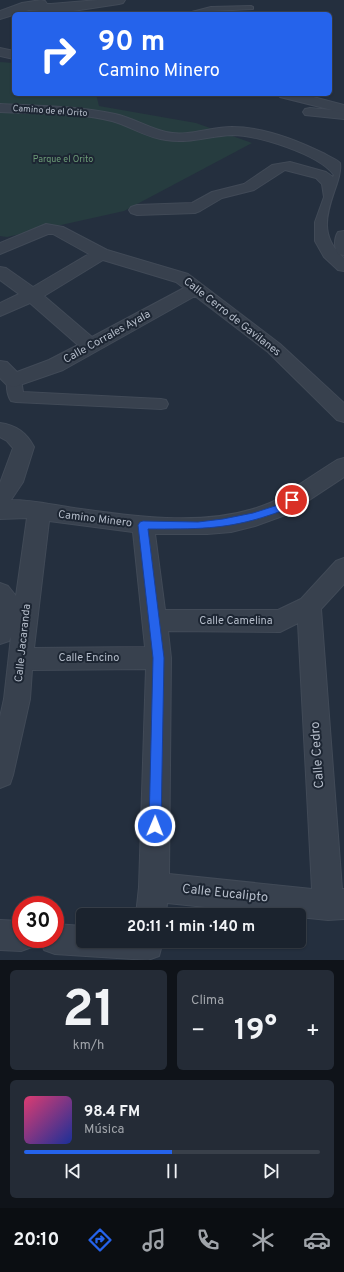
<!DOCTYPE html>
<html lang="es">
<meta charset="utf-8">
<style>
body{margin:0;font-family:Overpass,sans-serif;background:#242b36;color:#f1f3f6;height:100vh;display:flex;flex-direction:column;font-size:15px;white-space:nowrap}
*{box-sizing:border-box;margin:0}
p{font-size:13px;color:#a0a4aa}
.icon{flex:none;width:22px;height:22px;fill:none;stroke:currentColor;stroke-width:2;stroke-linecap:round;stroke-linejoin:round}
.map{position:relative;height:960px;overflow:hidden}
.panel{display:flex;flex-direction:column;gap:10px;padding:10px;background:#0f1319;flex:1}
.panel>*{flex:none}
.hud{position:absolute;left:12px;top:12px;width:320px;height:84px;border-radius:6px;box-shadow:0 1px 3px #0004,0 0 0 1px #39404a;background:#2563eb;color:#fff;overflow:hidden}
.speed{position:absolute;left:12px;top:896px;display:flex;gap:8px;font-size:20px;font-weight:700;text-align:center}
.speed>*{display:grid;place-content:center;width:52px;height:52px;border-radius:50%;background:#1b232e;box-shadow:0 1px 3px #0004,0 0 0 1px #39404a;line-height:1}
.speed .limit{border:6px solid #d22;background:#fff;color:#111}
.pin{position:absolute;display:grid;place-items:center;width:34px;height:34px;color:#fff;margin:-17px;border:2px solid #fff;border-radius:50%;box-shadow:0 1px 4px #0007}
.me{position:absolute;width:44px;margin:-22px;rotate:1deg;stroke-linejoin:round;filter:drop-shadow(0 0 3px #0008)}
.turn{display:flex;align-items:center;gap:14px;height:84px;padding:0 20px;font-size:18px}
.turn .icon{width:52px;height:52px;stroke-width:2.5}
.turn b{display:block;font-size:28px;line-height:34px}
.big{font-size:30px;font-weight:700;line-height:1.1}
.panel .tile{flex:1;display:flex;flex-direction:column;justify-content:center;gap:6px;min-width:0;padding:0 14px;border-radius:6px;background:#242b36}
.panel .dial{align-items:center;gap:0}
.dial b{font-size:52px;line-height:1}
.song{display:flex;align-items:center;gap:12px}
.cover{width:48px;height:48px;border-radius:6px;background:linear-gradient(135deg,hsl(340 70% 55%),hsl(230 70% 35%))}
.played{height:4px;border-radius:2px;background:linear-gradient(90deg,#2563eb 50%,#39404a 50%)}
.keys{display:flex;justify-content:space-around;direction:ltr}
.heat{display:flex;justify-content:space-between;align-items:center;font-size:22px;direction:ltr}
.panel .tiles{flex:1;display:grid;gap:10px;grid-template-columns:1fr 1fr}
.tile:last-child{grid-column:span 2}
.trip{position:absolute;left:76px;top:908px;width:230px;height:40px;border-radius:6px;background:#1b232e;box-shadow:0 1px 3px #0004,0 0 0 1px #39404a;font-weight:700;line-height:40px;text-align:center}
.tabs{display:flex;height:64px;justify-content:space-around;align-items:center;background:#0b0e12;color:#a0a4aa}
.tabs .icon{width:28px;height:28px}
.tabs .current{color:#2563eb}
.tabs b{font-size:18px;color:#f1f3f6}
.map>svg:first-child{display:block}
.green{fill:#263c3f}
.lines{fill:none;stroke-linecap:round;stroke-linejoin:round}
.service-casing{stroke:#414a57;stroke-width:2}
.pedestrian-casing{stroke:#414a57;stroke-width:2}
.minor-casing{stroke:#414a57;stroke-width:2}
.tertiary-casing{stroke:#414a57;stroke-width:2}
.service{fill:#38414e;fill-rule:evenodd}
.pedestrian{fill:#38414e;fill-rule:evenodd}
.minor{fill:#38414e;fill-rule:evenodd}
.tertiary{fill:#38414e;fill-rule:evenodd}
.route{fill:#2563eb;stroke:#184099}
.labels{text-anchor:middle;dominant-baseline:central;stroke-width:4;stroke-linejoin:round;paint-order:stroke}
.far-street-label{font-size:9px;fill:#b4bcc9;stroke:#1d2633}
.far-park-label{font-size:9px;fill:#6b9a76;stroke:#1d2633}
.street-label{font-size:11px;fill:#b4bcc9;stroke:#1d2633}
.near-street-label{font-size:13px;fill:#b4bcc9;stroke:#1d2633}
</style>
<div class="map">
<svg width="344" height="960" viewBox="0 0 344 960">
<rect width="100%" height="100%" fill="#242f3e"/>
<path class="green" d="M0 62 14 63V94H96L99 106 196 123 252 143 124 211 7 237 0 236Z"/>
<g class="lines">
<defs>
<path id="service" d="M251 6 253 7V9L211 11 195 14H184L211 7Z"/>
<path id="pedestrian" d="M14 375 19 376 21 380 23 392 161 399 166 400 168 404 166 408 161 409 16 402 11 401C7 395 5 383 9 376Z"/>
<path id="minor" d="M0 104C38 106 77 106 115 114 133 118 149 128 166 132 188 137 210 127 232 127 264 127 297 140 325 154 329 157 337 159 340 163 344 187 306 226 344 258V271L338 270 324 257 315 241V222L324 197 322 184 316 178 285 170 254 190 222 198 200 211 195 213 137 215 131 213 129 210 131 207 137 205 192 203 212 192 244 184 272 165 290 162 326 172 333 177 334 175C319 154 257 135 232 135 209 136 189 144 166 140 147 138 130 126 112 121 76 112 36 114 0 112Z
M310 108 344 111V119L305 115 303 112 305 109Z
M46 224 63 227 107 250 188 274 280 344 344 403V422L337 420 268 352 195 296 63 370 14 387 7 385 0 378V361L7 362 17 372 49 360 78 345 30 303 0 316V303L19 294 0 280V267L6 268 33 287 89 254 53 234H48L0 254V243ZM103 260 176 282 184 288 92 337 44 296Z
M0 423C16 425 27 433 34 447L23 482 11 500C33 500 53 505 74 508 137 517 210 528 270 503 278 500 284 494 291 490 306 480 321 470 337 460L344 458V477L288 514 255 526 231 532 207 534H155L165 610H278L301 599 336 561 344 558V584L321 609 342 889H344V919L328 920 299 917V915H283L167 903 166 915H136L139 887 146 669 32 670 30 699 13 775 10 784 0 788V717L4 699 11 637 9 641 0 644V583L8 586 16 596 27 518 0 519V483L13 448 7 441 0 437ZM49 521 133 532 145 647 34 648ZM298 623 312 889 169 874 171 658 168 631 280 632Z
M0 920 21 921V939H35L32 947 21 951 0 950Z
M55 924 83 926V941H163L159 956 148 960 55 954 44 950 40 939H55Z"/>
<path id="tertiary" d="M41 0 45 1 47 4H51L98 0H125L123 3 119 4 73 11 51 12 29 10 0 19V11L22 3Z
M0 48 14 51V59L0 56Z
M278 94H302L344 105V113L280 97Z
M344 231V255L338 254C334 248 334 238 338 232Z"/>
</defs>
<use href="#service" class="service-casing"/>
<use href="#pedestrian" class="pedestrian-casing"/>
<use href="#minor" class="minor-casing"/>
<use href="#tertiary" class="tertiary-casing"/>
<use href="#service" class="service"/>
<use href="#pedestrian" class="pedestrian"/>
<use href="#minor" class="minor"/>
<use href="#tertiary" class="tertiary"/>
</g>
<path class="route" d="M292 496 296 500C292 508 279 512 270 515 226 530 194 529 148 529L164 658 161 826 159 830 155 832 151 830 149 826 153 658 138 525 140 522 143 521 198 522 223 519 253 513 275 506Z"/>
<g class="labels">
<g class="far-street-label">
<text transform="translate(50 111) rotate(4)">Camino de el Orito</text>
</g>
<g class="far-park-label">
<text x="63" y="159">Parque el Orito</text>
</g>
<g class="street-label">
<text transform="translate(232 317) rotate(38)">Calle Cerro de Gavilanes</text>
<text transform="translate(107 337) rotate(-29)">Calle Corrales Ayala</text>
<text transform="translate(95 519) rotate(7)">Camino Minero</text>
<text x="236" y="621">Calle Camelina</text>
<text transform="translate(23 643) rotate(-84)">Calle Jacaranda</text>
<text x="89" y="658">Calle Encino</text>
</g>
<g class="near-street-label">
<text transform="translate(318 755) rotate(-94)">Calle Cedro</text>
<text transform="translate(225 894) rotate(6)">Calle Eucalipto</text>
</g>
</g>
</svg>
<div class="speed"><div class="limit">30</div></div>
<div class="pin" style="left:292px;top:500px;background:#d93025"><svg class="icon" aria-label="arrive" viewBox="0 0 24 24"><path d="M6 21V4h12l-3 4 3 4H6"/></svg></div>
<svg class="me" style="left:155px;top:826px" viewBox="-20 -20 40 40"><circle r="17" fill="#2563eb" stroke="#fff" stroke-width="3"/><path d="M0-11L8 9 0 5-8 9z" fill="#fff"/></svg>
<div class="trip">20:11 · 1 min · 140 m</div>
<div class="hud">
<div class="turn"><svg class="icon" aria-label="right" viewBox="0 0 24 24"><path d="M7 20v-9h11M14 6l5 5-5 5"/></svg><div><b>90 m</b>Camino Minero</div></div>
</div>
</div>
<section class="panel">
<div class="tiles">
<div class="tile dial"><b>21</b><p>km/h</p></div>
<div class="tile"><p>Clima</p>
<div class="heat"><a>−</a><b class="big">19°</b><a>+</a></div>
</div>
<div class="tile">
<div class="song"><i class="cover"></i><div><b>98.4 FM</b><p>Música</p></div></div>
<div class="played"></div>
<div class="keys"><svg class="icon" aria-label="previous" viewBox="0 0 24 24"><path d="M18 5L8 12l10 7zM5 5v14"/></svg><svg class="icon" aria-label="pause" viewBox="0 0 24 24"><path d="M8 5v14M16 5v14"/></svg><svg class="icon" aria-label="next" viewBox="0 0 24 24"><path d="M6 5l10 7-10 7zM19 5v14"/></svg></div>
</div>
</div>
</section>
<nav class="tabs">
<b>20:10</b>
<svg class="icon current" aria-label="directions" viewBox="0 0 24 24"><path d="M12 3l9 9-9 9-9-9zM9 14v-3h6M13 9l2 2-2 2"/></svg>
<svg class="icon" aria-label="music" viewBox="0 0 24 24"><path d="M9 18V5l10-2v13"/><circle cx="6" cy="18" r="3"/><circle cx="16" cy="16" r="3"/></svg>
<svg class="icon" aria-label="phone" viewBox="0 0 24 24"><path d="M5 4h4l2 5-3 2q2 4 5 5l2-3 5 2v4C11 20 4 13 5 4z"/></svg>
<svg class="icon" aria-label="climate" viewBox="0 0 24 24"><path d="M12 3v18M4 7l16 10M4 17L20 7"/></svg>
<svg class="icon" aria-label="car" viewBox="0 0 24 24"><path d="M5 17H2v-5l4-1 3-4h7l3 4 3 1v5h-3M9 17h6M6 11h13"/><circle cx="7" cy="17" r="2"/><circle cx="17" cy="17" r="2"/></svg>
</nav>
